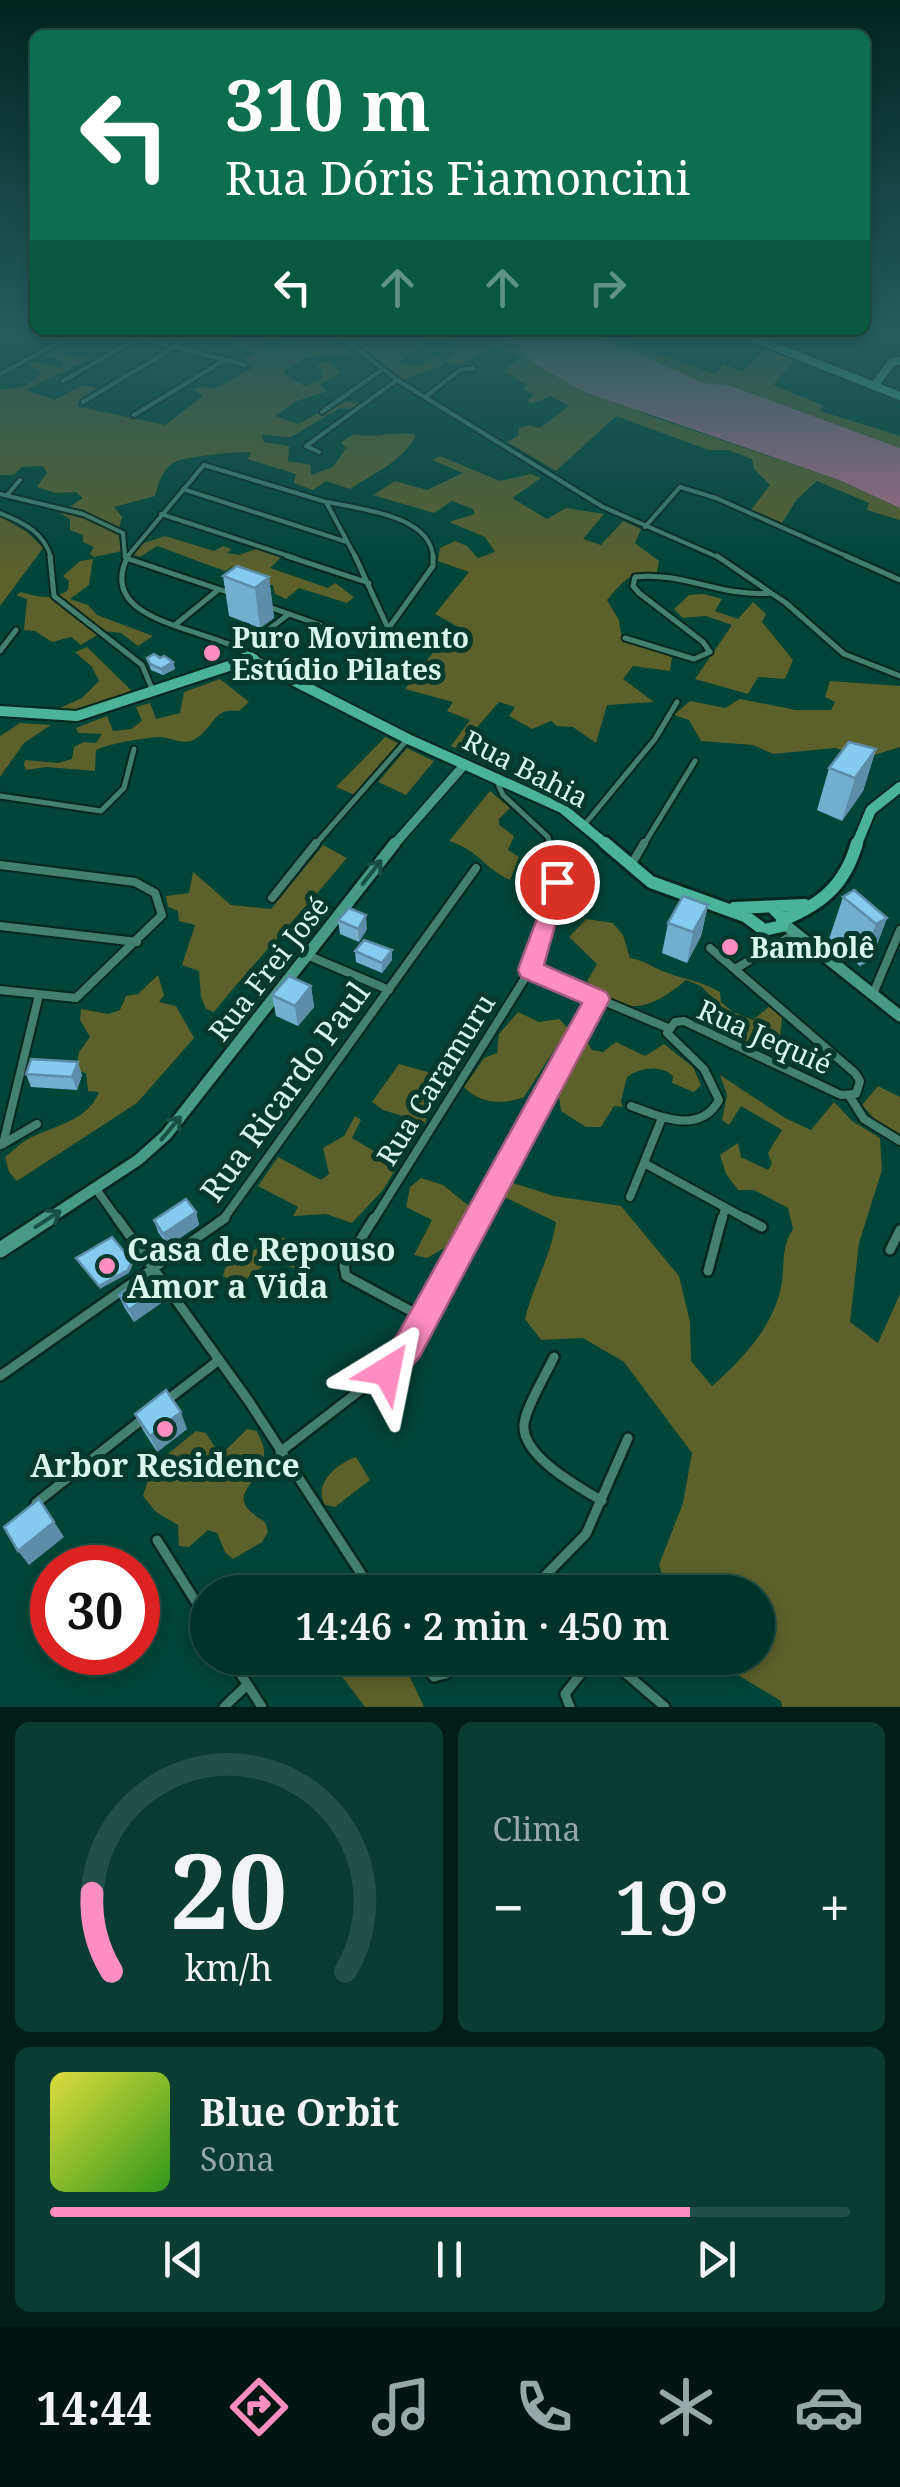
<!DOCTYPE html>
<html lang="pt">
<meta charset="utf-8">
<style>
body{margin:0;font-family:"Noto Serif",serif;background:#0a3c31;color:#f1f3f6;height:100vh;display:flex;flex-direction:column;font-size:38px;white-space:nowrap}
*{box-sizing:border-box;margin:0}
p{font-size:32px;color:#95aaa8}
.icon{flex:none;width:55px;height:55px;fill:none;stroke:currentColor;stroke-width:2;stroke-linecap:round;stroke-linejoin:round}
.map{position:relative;height:1707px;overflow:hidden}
.sheet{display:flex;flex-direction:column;gap:15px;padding:15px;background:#001d17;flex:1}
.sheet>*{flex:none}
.guide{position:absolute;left:30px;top:30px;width:840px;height:305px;border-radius:15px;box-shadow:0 5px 15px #0003,0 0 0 2px #224f46;background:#0b6e4f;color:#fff;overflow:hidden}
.speed{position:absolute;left:30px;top:1545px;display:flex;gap:20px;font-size:50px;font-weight:700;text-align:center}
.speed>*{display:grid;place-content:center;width:130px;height:130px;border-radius:50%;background:#003429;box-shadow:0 5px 15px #0003,0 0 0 2px #224f46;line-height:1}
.speed .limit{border:15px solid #d22;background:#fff;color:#111}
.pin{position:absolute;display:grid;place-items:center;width:85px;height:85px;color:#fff;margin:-42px;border:5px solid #fff;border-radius:50%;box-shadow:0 2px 10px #0007}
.me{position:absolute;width:110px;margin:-55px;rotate:35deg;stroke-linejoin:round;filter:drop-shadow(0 0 8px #0008)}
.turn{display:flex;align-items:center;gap:35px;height:210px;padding:0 30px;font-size:45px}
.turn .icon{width:130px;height:130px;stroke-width:2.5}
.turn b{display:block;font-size:70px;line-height:85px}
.lanes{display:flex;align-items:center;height:95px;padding:0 30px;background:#0003;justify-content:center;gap:50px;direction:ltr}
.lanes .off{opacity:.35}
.big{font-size:75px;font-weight:600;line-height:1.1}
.sheet .card{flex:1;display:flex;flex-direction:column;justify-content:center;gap:15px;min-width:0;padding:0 35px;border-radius:15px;background:#0a3c31}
.sheet .dial{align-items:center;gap:0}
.dial svg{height:260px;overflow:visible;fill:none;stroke:#224f46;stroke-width:7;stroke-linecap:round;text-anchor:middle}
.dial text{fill:#f1f3f6;stroke:none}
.song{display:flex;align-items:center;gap:30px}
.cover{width:120px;height:120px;border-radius:15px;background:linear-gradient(135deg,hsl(60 70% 55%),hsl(110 70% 35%))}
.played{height:10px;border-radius:5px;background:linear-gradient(90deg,#fd8ebf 80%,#224f46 80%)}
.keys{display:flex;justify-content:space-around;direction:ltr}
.heat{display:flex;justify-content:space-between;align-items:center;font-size:55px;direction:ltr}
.sheet .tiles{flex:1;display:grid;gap:15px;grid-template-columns:1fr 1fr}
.card:last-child{grid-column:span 2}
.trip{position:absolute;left:190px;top:1575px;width:585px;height:100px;border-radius:50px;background:#003429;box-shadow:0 5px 15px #0003,0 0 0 2px #224f46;font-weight:600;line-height:100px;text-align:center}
.tab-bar{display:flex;height:160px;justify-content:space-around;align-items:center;background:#001510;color:#95aaa8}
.tab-bar .icon{width:70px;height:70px}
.tab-bar .current{color:#fd8ebf}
.tab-bar b{font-size:45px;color:#f1f3f6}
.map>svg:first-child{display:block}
.green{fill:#5c602b}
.water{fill:#af6f89}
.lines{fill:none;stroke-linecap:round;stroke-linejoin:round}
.street-far3-casing{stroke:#07271f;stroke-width:8}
.street-far2-casing{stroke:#07271f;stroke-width:9}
.street-far1-casing{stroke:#07271f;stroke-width:12}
.street-casing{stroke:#07271f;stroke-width:14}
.secondary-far2-casing{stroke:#07271f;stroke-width:12}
.secondary-far1-casing{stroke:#07271f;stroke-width:16}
.secondary-casing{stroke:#07271f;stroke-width:20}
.primary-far2-casing{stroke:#07271f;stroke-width:11}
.primary-far1-casing{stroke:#07271f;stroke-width:14}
.primary-casing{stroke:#07271f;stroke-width:18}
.street-far3{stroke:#44806f;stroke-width:4}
.street-far2{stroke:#44806f;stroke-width:5}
.street-far1{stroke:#44806f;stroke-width:8}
.street{stroke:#44806f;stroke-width:9}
.secondary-far2{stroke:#479a84;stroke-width:9}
.secondary-far1{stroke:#479a84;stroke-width:11}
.secondary{stroke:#479a84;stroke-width:15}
.primary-far2{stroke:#4bb398;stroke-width:8}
.primary-far1{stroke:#4bb398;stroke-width:10}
.primary{stroke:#4bb398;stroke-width:12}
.wall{fill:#72aece}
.shaded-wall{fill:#5d8da8}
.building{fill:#85caf0;stroke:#5d8da8;stroke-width:2.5}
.oneway{stroke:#175143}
.route{fill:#fd8ebf;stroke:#a45c7c;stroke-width:2.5}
.poi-dot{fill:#fd8ebf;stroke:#07392d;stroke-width:4}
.labels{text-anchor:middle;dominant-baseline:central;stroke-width:10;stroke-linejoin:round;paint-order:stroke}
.poi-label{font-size:28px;font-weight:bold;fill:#d8f6ec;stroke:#07392d;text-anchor:start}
.street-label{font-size:28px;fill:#d8f6ec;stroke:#07392d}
.near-street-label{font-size:32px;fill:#d8f6ec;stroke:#07392d}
.near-poi-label{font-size:32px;font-weight:bold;fill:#d8f6ec;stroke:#07392d;text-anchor:start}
</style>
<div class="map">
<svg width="900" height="1707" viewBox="0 0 900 1707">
<rect width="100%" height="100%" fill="#004537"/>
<path class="green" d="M224 336H276L265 343 268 349H276L292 336H329L351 355C326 352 301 355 283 373L304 386 321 380 322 370 315 365 329 361 340 373 319 385 327 391 297 401 275 416 298 424 342 400 360 404 351 409 340 408 291 437 262 435 264 442 289 446 288 461 311 465V475L333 467 346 448 341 442 354 434C376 440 396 429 416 435 404 461 372 474 350 489L326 481 313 490 294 483 296 474 248 459 251 453C242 450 187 457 177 461 163 467 159 482 155 496L114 507 122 517 118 531 122 551 94 557 90 554 94 547 83 542V535L70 530V519L60 513 83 498 76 492 56 493 37 487 47 473 43 466 21 467 14 475H0V389C15 390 31 386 41 373L29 364 35 361 61 368 63 362 44 355 51 350 80 359 97 355 26 390 55 400 83 385 101 389 76 406 165 425 203 396 194 390 202 386 214 389 254 367 242 361 254 352 237 347Z
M346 336H432L398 363 418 366 439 357 445 364 403 380Z
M438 336H477L515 345 534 363 648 415 839 480 900 508V520L867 510 869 503 817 481 797 499 782 523 751 510 770 485 754 469 752 459 728 450H709L616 416 556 471 507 442 519 435 518 429 528 425 540 428 569 406 551 396 531 404 528 400 534 394 523 390 527 385 503 371 521 357 491 346 463 365 446 362 457 345Z
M597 336 626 342 715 374 724 364 743 372 766 347 796 358 773 385 822 405 820 411 900 436V448L729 385 704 383Z
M440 456 500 481 531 474 541 478 512 498 547 519 566 508 604 514 583 539 601 545 623 521 641 529 635 543 659 561 657 573C632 568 623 582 607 600L619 620 622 640 672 657 670 671 633 666 623 679 654 702 607 705 596 743 573 727 557 726 551 721 532 729 509 716 515 707 499 702 458 749 451 746 470 720 447 711 453 702 405 689 436 649 462 629 435 614 469 572 438 561 440 548 455 541 467 546 478 558 495 552 485 537 449 522 475 514 473 509 452 501 434 513 373 495 395 481 427 490 463 473 432 460Z
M0 516 27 532 43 548 0 606Z
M165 536 214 551 223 546 232 549 227 553 239 555 256 549 281 557 270 568 328 588 335 583 354 597 347 603 299 588 286 599 275 594 273 585 263 584 232 567 225 571 157 546 140 557 132 554 141 544Z
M93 559 89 585 70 599 88 605 97 615 153 636 138 646 121 633 104 631 81 645 71 637 52 642 35 631 24 630 27 599 16 595 21 592C37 597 54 601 68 590L69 581 63 576 80 561Z
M704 594 722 599 715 611 738 619 753 602 766 614 762 622 793 660 785 679 758 677 748 694 695 679 732 625 706 616 683 618 674 609 689 595Z
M87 647 134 693 91 708 51 712 82 698 99 681 92 667 75 652Z
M220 679 249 702 239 711C214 707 215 725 197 738 184 747 172 737 159 737 139 739 114 742 96 750L95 771 46 767 26 770 24 765 25 760 58 763 72 759 74 747 84 742 96 743 102 734 78 733 76 728 107 716 113 731 131 729 142 721 136 707 150 703 156 719 180 713 184 692Z
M830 681 900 686V747L865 758 835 748 773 754 753 745 701 741 689 720 674 715 690 701 725 708 740 699 796 710H831L835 702 825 697Z
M20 723 51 725 24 743 0 777V736Z
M385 737 400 744 355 795 336 787Z
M407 748 434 761 406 795 378 782Z
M490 791 510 808 499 819V825L514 836 508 850 519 857 510 880C481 866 483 853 449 841Z
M323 845 347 858C303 911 257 959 214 1012L206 1009 201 997 199 971 182 965 195 925 179 921 178 911 168 907 166 896 189 893 193 872 231 905 271 909Z
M586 919 613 923 623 935 630 958C645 960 654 969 668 973 688 980 700 981 720 992L721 1002 733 1012 753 1020 770 1006 782 1016C781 1044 773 1041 801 1061L802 1069 703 1022 715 1000 701 986 686 980C651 1010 625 1019 587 981L597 964 569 937Z
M158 975 164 995 159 1002 176 1006 194 1038 137 1103 17 1181 9 1172 5 1157C13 1151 22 1141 32 1137 57 1125 88 1120 99 1092L88 1091 86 1073 76 1070 79 1052 90 1037 80 1020 81 1009 108 1014 120 1010 126 996 138 994Z
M518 1012 539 1022 559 1019 568 1028 524 1097C503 1105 480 1104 464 1087L484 1058 497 1053 499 1034Z
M579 1041 587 1042 592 1050 603 1052 616 1042 645 1056 664 1044 693 1067 701 1085 694 1092 672 1083 673 1076C661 1065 641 1067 627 1077L621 1101 623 1107 614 1106 601 1127H586L561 1111 557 1082Z
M399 1064 449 1078 447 1088 427 1106 426 1123 383 1110 372 1102Z
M720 1075 785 1118 811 1130 834 1102 852 1121 880 1138 882 1170 859 1243 850 1322 878 1343 900 1294V1707H782L781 1701 715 1661 713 1658H758V1592H668L659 1565 683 1503 692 1453 624 1362 583 1338 541 1340 525 1319C533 1285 551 1256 556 1222L500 1195 502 1186 510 1182 554 1196 621 1206 679 1276 690 1322 691 1361 712 1386C743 1358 775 1326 782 1282 785 1260 781 1248 793 1229L788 1208 754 1190H738L726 1174 720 1155 738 1143 741 1157 768 1170 772 1164 768 1153 782 1130 741 1106 729 1125 722 1120 727 1095Z
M878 1086 900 1097V1134L879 1124 862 1105Z
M355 1116 361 1120 352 1138 398 1165 383 1190 352 1223 326 1214 293 1216 298 1207 258 1186 278 1157 321 1180 329 1174 323 1148 344 1136Z
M421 1178 443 1185 469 1206 446 1247 427 1258 414 1255 432 1220 406 1207 410 1187Z
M275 1237C294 1238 297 1245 304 1262L299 1270 271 1260 242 1282 236 1276 229 1279 223 1276 225 1268Z
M247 1429 257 1431C260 1439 265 1446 264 1454 263 1486 218 1494 265 1522L268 1532 262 1542 233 1559 225 1552 217 1533 208 1530 189 1547 179 1546 178 1525 156 1512 143 1496 152 1467 196 1431 206 1433 216 1449 225 1451Z
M356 1457 370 1480 335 1507 325 1505C313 1484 336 1464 356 1457Z
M351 1658H401L424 1707H365L337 1670Z"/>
<path class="water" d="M477 336H597L704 383 729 385 900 448V508L839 480 582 391 534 363 515 345Z"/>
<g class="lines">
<defs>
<path id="street-far3" d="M133 336 245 365
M341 336 397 380 603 507 720 558
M0 374 71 336
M63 381 138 338
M425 397 460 370 473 368
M83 402 193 336
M322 412 383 369
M134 415 223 361
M319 452 306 446 397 380
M183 489 347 542
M0 494 83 514 123 533 125 557
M7 495 20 480
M327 502C359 509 432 515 433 558
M0 513C23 522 45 533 51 558
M161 514 295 558
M645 527 680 487 716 498 851 558
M126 558 204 465 326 502 356 558"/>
<path id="street-far2" d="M50 556 54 596 142 665 153 691
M128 556C91 629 228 627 256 661
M287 556 369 583
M355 556 387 626
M717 556 786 603 844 654 900 676
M846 556 900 580
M126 558 233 594
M269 607 375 644
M175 625 218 590
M625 638 694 659 710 652 703 642 639 593 633 586 635 577C681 571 724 598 771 593
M244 648 289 614
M0 651 16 630
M353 678 433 566V556
M501 781 498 784 503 795 548 837 550 846
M0 796 101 811 124 788 134 749
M585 824 655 739 677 702
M314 846 407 740
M643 846 695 761"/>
<path id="street-far1" d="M0 865 135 882 155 893 162 915 76 998 0 990
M631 865 644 843
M272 898 316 843
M0 926 137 942
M307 955 389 990
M735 969 796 933
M530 970 668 1028
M873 994 900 930
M850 1097 864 1119 900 1141
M631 1106C661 1117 700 1135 719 1100L704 1069 667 1033 675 1022 684 1021 841 1095 856 1094 860 1081 855 1073 710 948
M3 1144 39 995
M1 1145 37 1124
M644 1163 750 1221
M96 1189 119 1221
M630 1197 662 1118
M222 1221 476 868
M373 1221 530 970 544 921 559 893 549 843
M475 1221 597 999
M722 1221 725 1208"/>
<path id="street" d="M117 1218 248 1400 373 1592
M374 1218 344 1266 346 1276 422 1317
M745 1218 762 1227
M890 1250 900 1230
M708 1271 722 1218
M554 1357C546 1374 526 1407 524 1424 521 1456 579 1487 602 1501
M0 1376 225 1218
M166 1401 219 1360
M280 1452 398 1361 477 1218
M36 1503 144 1418
M157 1540 208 1621
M539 1583 547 1592
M529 1592 586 1534 628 1438
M230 1658 262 1707
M417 1658 434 1677 446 1674 463 1658
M608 1658 665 1707
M224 1707 247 1685
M570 1707 565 1694 593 1658"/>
<path id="secondary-far2" d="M393 846 465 764"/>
<path id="secondary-far1" d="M783 923 900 1016
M45 1221 138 1160 166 1135 395 843"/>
<path id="secondary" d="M0 1250 49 1218"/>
<path id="primary-far2" d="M748 336 900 396
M874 386 892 362 900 361"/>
<path id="primary-far1" d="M239 666a9 9 0 1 1 18 0a9 9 0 1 1-18 0Z
M259 663 408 739 562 808 608 846
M0 711 77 716 238 663
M856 846 871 810 900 787"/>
<path id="primary" d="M605 843 651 882 745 916 764 930 782 926V917L774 909
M734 908 805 905
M783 920C822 904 845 885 857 843"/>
</defs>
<use href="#street-far3" class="street-far3-casing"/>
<use href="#street-far2" class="street-far2-casing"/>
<use href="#street-far1" class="street-far1-casing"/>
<use href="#street" class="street-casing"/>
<use href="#secondary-far2" class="secondary-far2-casing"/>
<use href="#secondary-far1" class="secondary-far1-casing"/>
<use href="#secondary" class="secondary-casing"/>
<use href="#primary-far2" class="primary-far2-casing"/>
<use href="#primary-far1" class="primary-far1-casing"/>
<use href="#primary" class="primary-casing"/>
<use href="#street-far3" class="street-far3"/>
<use href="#street-far2" class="street-far2"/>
<use href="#street-far1" class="street-far1"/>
<use href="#street" class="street"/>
<use href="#secondary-far2" class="secondary-far2"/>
<use href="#secondary-far1" class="secondary-far1"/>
<use href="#secondary" class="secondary"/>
<use href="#primary-far2" class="primary-far2"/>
<use href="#primary-far1" class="primary-far1"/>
<use href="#primary" class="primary"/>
</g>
<path class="wall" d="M223 576 269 577 274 618 260 628 229 616Z
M147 658H160L173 662 175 669 163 675 151 670Z
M876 749 863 791 842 821 817 810 829 768Z
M843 897 887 918 871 960 860 966 829 939Z
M708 905 701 936 687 963 662 953 668 923Z
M338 920 367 929 359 942 340 934Z
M392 950V960L382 973 356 962 355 951Z
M311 986 314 1007 298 1026 276 1016 272 995Z
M26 1074 82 1075 77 1090 31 1087Z
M196 1212 199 1225 168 1246 158 1232 154 1220Z
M119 1295 161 1303 134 1322 124 1307Z
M135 1414 187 1429 157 1452 143 1430Z"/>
<path class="shaded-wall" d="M269 577 274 618 260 628 255 588Z
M173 662 175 669 163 675 161 669Z
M876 749 863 791 842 821 855 778Z
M708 905 701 936 687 963 693 932Z
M366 915 367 929 359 942 358 929Z
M887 918 871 960 860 966 876 924Z
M392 950V960L382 973V963Z
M311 986 314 1007 298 1026 295 1006Z
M78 1062 82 1075 77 1090 72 1077Z
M196 1212 199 1225 168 1246 163 1234Z
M132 1261 133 1264 129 1273 100 1289 99 1286Z
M156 1290 161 1303 134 1322 129 1310Z
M181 1412 187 1429 157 1452 150 1436Z
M39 1499 64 1537 29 1565 18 1551Z"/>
<path class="building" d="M237 566 269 577 255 588 223 576Z
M154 654 160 658 164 656 173 662 161 669 150 664 147 658Z
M849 742 876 749 855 778 829 768Z
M854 890 887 918 876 924 843 897Z
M683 896 708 905 693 932 668 923Z
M349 908 366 915 358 929 338 920Z
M364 940 392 950 382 963 355 951Z
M289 976 311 986 295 1006 272 995Z
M31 1059 78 1062 72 1077 26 1074Z
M186 1199 196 1212 163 1234 154 1220Z
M112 1237 132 1261 128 1270 99 1286 76 1258Z
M146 1276 156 1290 129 1310 119 1295Z
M166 1390 181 1412 150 1436 135 1414Z
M39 1499 54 1522 18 1551 4 1527Z"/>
<defs><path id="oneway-shaft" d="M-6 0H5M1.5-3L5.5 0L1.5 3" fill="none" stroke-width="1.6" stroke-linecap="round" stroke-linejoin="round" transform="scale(2.5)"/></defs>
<g class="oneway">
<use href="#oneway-shaft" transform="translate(372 872) rotate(-52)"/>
<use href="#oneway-shaft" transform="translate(171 1128) rotate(-50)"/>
<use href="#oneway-shaft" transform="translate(48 1219) rotate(-33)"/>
</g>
<linearGradient id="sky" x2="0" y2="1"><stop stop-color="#00261e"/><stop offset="0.58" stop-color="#265c5e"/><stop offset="1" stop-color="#265c5e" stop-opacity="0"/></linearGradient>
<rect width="900" height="575" fill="url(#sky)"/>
<path class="route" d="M557 873 565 876 570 893 556 922 544 965 606 992 610 999 420 1356 398 1383 387 1387 375 1383 371 1371 398 1334 582 1003 521 977 518 970C524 950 548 897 546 882Z"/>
<g class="poi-dot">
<circle cx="212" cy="653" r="10"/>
<circle cx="730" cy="947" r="10"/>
<circle cx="107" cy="1266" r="10"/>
<circle cx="165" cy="1429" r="10"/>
</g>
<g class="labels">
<g class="poi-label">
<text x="232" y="637">Puro Movimento<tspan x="232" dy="32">Estúdio Pilates</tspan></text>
<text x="750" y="947">Bambolê</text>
</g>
<g class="street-label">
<text transform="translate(526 768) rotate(27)">Rua Bahia</text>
<text transform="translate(268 968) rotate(-52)">Rua Frei José</text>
<text transform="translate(765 1036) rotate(24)">Rua Jequié</text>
<text transform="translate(435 1079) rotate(-58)">Rua Caramuru</text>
</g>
<g class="near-street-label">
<text transform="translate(284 1091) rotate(-54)">Rua Ricardo Paul</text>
</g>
<g class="near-poi-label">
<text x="127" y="1248">Casa de Repouso<tspan x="127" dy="37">Amor a Vida</tspan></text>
<text x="165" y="1464" text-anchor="middle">Arbor Residence</text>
</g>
</g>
</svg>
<div class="speed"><div class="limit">30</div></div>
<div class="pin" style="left:557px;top:882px;background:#d93025"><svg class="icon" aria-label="arrive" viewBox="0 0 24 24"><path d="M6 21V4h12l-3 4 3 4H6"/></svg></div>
<svg class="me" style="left:387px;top:1371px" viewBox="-20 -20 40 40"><path d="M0-17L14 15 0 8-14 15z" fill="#fd8ebf" stroke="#fff" stroke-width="4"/></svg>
<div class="trip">14:46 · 2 min · 450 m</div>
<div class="guide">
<div class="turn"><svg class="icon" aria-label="left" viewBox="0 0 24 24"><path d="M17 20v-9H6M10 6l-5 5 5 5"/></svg><div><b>310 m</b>Rua Dóris Fiamoncini</div></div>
<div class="lanes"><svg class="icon" aria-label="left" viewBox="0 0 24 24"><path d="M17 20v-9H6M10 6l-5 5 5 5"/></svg><svg class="icon off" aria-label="ahead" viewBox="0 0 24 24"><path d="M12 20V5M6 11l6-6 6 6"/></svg><svg class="icon off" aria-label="ahead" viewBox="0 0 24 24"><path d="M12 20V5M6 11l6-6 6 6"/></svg><svg class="icon off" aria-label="right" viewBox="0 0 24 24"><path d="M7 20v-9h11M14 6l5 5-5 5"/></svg></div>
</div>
</div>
<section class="sheet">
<div class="tiles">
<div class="card dial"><svg viewBox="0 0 100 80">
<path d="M14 69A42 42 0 1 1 86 69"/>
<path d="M14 69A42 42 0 0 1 8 45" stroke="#fd8ebf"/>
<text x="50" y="56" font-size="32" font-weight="700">20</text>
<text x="50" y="72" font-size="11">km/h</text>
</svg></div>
<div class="card"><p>Clima</p>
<div class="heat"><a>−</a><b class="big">19°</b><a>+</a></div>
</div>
<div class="card">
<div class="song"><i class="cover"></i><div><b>Blue Orbit</b><p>Sona</p></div></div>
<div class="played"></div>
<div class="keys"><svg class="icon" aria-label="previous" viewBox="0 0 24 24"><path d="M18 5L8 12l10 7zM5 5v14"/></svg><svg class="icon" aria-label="pause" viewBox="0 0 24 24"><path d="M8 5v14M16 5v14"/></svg><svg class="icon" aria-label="next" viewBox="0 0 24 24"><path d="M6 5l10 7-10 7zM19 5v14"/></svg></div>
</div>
</div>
</section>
<nav class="tab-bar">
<b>14:44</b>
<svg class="icon current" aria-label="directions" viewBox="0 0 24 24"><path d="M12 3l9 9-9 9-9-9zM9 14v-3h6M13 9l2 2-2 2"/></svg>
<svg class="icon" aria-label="music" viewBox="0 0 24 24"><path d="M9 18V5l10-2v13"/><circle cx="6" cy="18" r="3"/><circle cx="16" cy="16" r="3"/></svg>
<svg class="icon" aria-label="phone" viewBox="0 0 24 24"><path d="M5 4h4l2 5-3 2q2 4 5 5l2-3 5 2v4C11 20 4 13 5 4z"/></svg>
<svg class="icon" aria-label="climate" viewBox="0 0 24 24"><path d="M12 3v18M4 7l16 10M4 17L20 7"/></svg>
<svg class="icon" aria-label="car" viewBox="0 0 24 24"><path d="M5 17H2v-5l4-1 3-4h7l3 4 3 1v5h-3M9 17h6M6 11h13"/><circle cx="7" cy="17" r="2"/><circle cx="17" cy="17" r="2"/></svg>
</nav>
